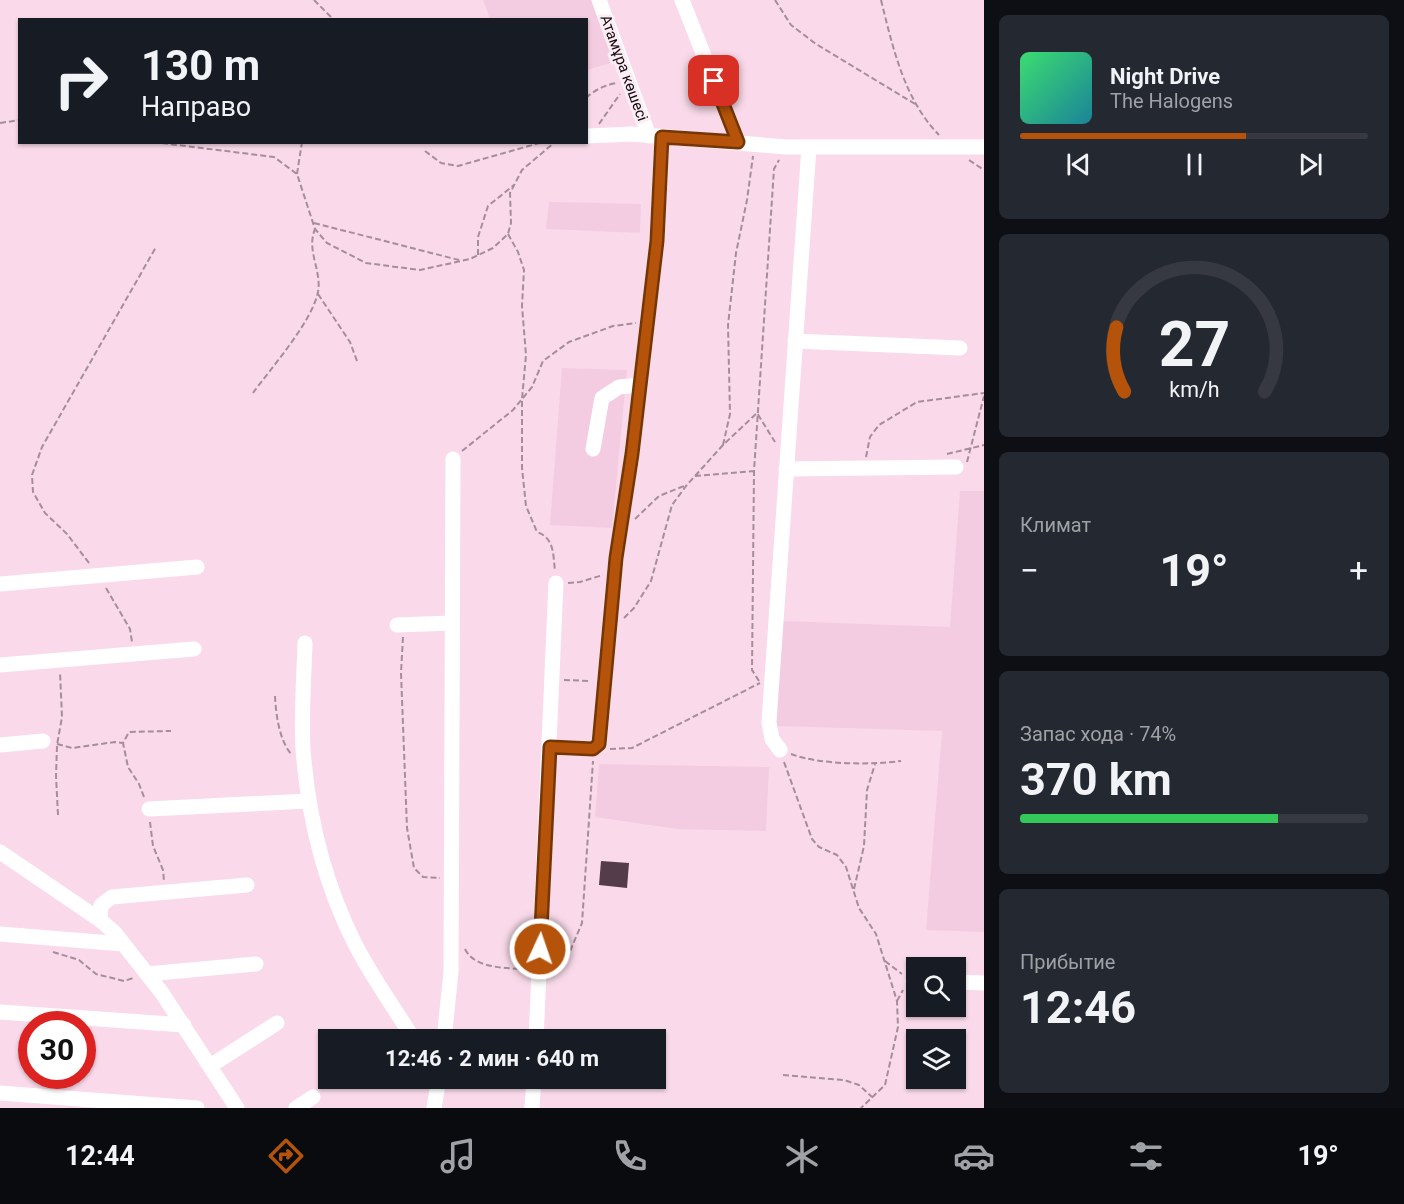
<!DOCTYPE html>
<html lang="ru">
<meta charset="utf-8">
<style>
body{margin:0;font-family:Roboto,sans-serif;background:#242831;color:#f1f3f6;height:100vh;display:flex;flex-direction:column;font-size:22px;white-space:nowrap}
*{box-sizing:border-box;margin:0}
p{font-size:20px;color:#9ea1a6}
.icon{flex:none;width:33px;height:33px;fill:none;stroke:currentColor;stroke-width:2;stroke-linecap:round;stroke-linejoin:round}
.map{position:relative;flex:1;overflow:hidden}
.details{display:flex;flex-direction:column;gap:15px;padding:15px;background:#0d0f14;width:420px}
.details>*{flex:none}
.hud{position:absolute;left:18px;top:18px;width:570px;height:126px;border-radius:0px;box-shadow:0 2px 4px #0004;background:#171b24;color:#f1f3f6;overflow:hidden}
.controls{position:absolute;left:906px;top:957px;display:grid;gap:12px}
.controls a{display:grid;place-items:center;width:60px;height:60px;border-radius:0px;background:#171b24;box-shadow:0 2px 4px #0004;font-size:30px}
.speed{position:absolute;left:18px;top:1011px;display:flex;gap:12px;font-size:30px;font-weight:700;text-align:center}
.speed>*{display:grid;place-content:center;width:78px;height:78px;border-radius:50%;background:#171b24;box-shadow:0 2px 4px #0004;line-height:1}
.speed .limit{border:9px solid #d22;background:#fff;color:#111}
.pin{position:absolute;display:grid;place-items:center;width:51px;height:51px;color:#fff;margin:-26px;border-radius:12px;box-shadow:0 3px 9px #0006}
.me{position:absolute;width:66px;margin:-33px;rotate:3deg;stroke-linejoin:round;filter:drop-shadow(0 0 4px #0008)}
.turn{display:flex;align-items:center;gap:21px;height:126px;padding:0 24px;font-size:27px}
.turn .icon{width:78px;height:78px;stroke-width:2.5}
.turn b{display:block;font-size:42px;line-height:51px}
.big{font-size:45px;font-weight:700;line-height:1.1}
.details .card{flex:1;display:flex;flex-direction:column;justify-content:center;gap:9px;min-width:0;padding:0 21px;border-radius:9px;background:#242831}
.details .dial{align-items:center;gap:0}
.dial svg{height:156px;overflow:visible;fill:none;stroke:#363941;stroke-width:7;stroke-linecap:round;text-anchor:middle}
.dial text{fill:#f1f3f6;stroke:none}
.song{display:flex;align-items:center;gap:18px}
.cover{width:72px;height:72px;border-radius:9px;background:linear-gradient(135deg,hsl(140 70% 55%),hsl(190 70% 35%))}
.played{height:6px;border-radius:3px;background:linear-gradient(90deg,#b45309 65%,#363941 65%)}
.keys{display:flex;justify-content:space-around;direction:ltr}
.heat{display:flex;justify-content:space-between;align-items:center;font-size:33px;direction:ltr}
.charge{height:9px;border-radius:4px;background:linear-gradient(90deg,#34c759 74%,#363941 0)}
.trip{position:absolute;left:318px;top:1029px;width:348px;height:60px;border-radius:0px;background:#171b24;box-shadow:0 2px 4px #0004;font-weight:700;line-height:60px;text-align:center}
.tabs{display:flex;height:96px;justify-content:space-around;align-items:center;background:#090b0e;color:#9ea1a6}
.tabs .icon{width:42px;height:42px}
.tabs .current{color:#b45309}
.tabs b{font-size:27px;color:#f1f3f6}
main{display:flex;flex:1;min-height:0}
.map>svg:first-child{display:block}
.built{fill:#f3cce1}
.building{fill:#553c4a}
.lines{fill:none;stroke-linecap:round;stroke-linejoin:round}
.path{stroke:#a58d9a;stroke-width:2;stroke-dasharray:6 3;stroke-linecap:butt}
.minor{stroke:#fff;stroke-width:15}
.route-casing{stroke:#753606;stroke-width:15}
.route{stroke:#b45309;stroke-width:10}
.labels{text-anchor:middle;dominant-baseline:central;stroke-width:6;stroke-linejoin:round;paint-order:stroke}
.street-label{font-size:15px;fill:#140a10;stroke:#fbedf4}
</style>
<main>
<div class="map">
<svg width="984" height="1108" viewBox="0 0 984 1108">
<rect width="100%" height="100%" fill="#fadaea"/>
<path class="built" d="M483 0H593L615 62 587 70 586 20 490 19Z
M549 202 641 204 640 233 546 229Z
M562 368 627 370 612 528 550 525Z
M960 491H984V932L926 930 942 731 775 726 781 621 950 627Z
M599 764 769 767 766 831 677 829 595 817Z"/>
<path class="building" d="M601 861 629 863 627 888 599 885Z"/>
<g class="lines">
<path class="path" d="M314 0 334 20
M775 0 791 25 816 44 915 104
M881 0C893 48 904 99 939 135
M586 98C594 90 607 84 618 83
M0 123 20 120
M599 124 620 94
M153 142 274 157 297 174 315 229 327 243 366 263 420 270 470 259 493 248 508 234 511 223 510 193 522 170 555 142
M425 151 441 163 458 166 543 142
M969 160 984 170
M297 174 302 142
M314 223 459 260
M508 234 518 252 524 270 522 306 526 355 522 399V468L526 506 537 532C555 538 553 556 555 571
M478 255V237L488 206 514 185
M318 294 350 342 357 361
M253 393C271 368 312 322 318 292 322 270 306 251 315 229
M723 445 730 414 728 325 736 253 747 200 753 156
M462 451 513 410 532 387 543 361 569 342 613 326 636 323
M947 454 984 445
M866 457 870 437 879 425 917 402 984 393
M967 462 984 396
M695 476 754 471
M635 519 659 496 684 486
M89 563 67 534 45 513 33 492 32 475 42 447 156 247
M568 583 580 582 603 575
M106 588 130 629 132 642
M624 618 634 608 651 581 672 505 686 486 723 445 757 413 775 442
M403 637 401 673 407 828 414 868 423 877 440 878
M564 680 591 681
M759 681 752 670 754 471 774 169 779 160
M275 696C276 715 279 739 291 754
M57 744 72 748 115 742 122 743
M610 749 632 748 760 683
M791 754C821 765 870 765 901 761
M784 762 812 839 819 847 837 855 846 867 859 908 876 934 897 1001 898 1027 885 1085 861 1108
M144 797 139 784 128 767 123 743 129 732 171 731
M58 815 56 776 57 745 62 717 60 672
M150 822 153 846 163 870 164 881
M854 889 864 846 867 790 875 764
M465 949C475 970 508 967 527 970
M53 952 79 960 96 974 124 981 133 978
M885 961 902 974
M550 967 559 964 568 956 582 923 593 761
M897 1001 903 990
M783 1075 844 1080 859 1085 872 1097"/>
<path class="minor" d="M599 0 649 136
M682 0 738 142
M586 136 632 134 786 147H984
M795 341 960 348
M593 449 602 398 619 387 640 385
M786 469 956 467
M0 584 197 567
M397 625 452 623
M305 643C304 678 301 714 303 749 308 815 324 882 354 942 371 976 394 1007 414 1040
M0 665 194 649
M0 745 43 741
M550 747 593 749 599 744 616 558 632 454 657 241 662 137
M780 750 772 739 769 722 809 147
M149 809 308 801
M0 852 100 920 114 932 162 993 237 1108
M100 920 101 905 112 897 247 885
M0 934 123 944
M147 974 256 964
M913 981H916
M956 982 984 983
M0 1012 184 1025
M444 1040 451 972 453 459
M536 1040 556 583
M210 1066 277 1023
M0 1093 197 1108
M296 1108 313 1097
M434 1108 439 1078
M532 1108 534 1078"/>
</g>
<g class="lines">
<defs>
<path id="route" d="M540 949 550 747 593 749 599 744 616 558 632 454 657 241 662 137 738 142 714 81"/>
</defs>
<use href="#route" class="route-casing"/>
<use href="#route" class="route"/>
</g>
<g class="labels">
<g class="street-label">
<text transform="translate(624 68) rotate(70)">Атамұра көшесі</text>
</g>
</g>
</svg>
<div class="controls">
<a><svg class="icon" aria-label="search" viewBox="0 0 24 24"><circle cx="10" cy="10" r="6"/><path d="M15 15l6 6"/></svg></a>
<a><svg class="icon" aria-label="layers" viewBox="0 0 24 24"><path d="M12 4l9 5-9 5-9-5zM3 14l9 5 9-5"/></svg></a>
</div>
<div class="speed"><div class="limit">30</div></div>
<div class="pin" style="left:714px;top:81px;background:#d93025"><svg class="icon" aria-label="arrive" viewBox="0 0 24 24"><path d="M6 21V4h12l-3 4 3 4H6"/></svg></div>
<svg class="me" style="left:540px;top:949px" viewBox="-20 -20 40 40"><circle r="17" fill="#b45309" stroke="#fff" stroke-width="3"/><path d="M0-11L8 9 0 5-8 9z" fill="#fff"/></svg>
<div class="trip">12:46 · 2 мин · 640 m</div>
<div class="hud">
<div class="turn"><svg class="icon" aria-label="right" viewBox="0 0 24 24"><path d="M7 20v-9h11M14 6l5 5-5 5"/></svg><div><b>130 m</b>Направо</div></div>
</div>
</div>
<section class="details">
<div class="card">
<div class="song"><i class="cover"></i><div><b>Night Drive</b><p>The Halogens</p></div></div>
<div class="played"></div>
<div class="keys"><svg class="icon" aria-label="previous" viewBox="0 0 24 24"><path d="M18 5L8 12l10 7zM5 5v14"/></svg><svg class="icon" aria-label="pause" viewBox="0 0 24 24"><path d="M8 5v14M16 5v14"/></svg><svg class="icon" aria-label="next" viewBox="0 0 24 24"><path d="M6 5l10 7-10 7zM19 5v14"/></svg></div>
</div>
<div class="card dial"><svg viewBox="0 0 100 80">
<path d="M14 69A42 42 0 1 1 86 69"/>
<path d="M14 69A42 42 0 0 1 10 36" stroke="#b45309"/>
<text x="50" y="56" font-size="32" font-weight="700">27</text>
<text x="50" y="72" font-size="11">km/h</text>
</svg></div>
<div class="card"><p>Климат</p>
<div class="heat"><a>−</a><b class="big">19°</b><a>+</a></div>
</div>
<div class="card"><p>Запас хода · 74%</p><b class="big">370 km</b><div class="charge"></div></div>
<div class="card"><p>Прибытие</p><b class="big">12:46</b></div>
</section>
</main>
<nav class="tabs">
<b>12:44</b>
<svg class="icon current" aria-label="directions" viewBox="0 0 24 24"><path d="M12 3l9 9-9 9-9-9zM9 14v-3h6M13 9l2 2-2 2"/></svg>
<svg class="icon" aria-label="music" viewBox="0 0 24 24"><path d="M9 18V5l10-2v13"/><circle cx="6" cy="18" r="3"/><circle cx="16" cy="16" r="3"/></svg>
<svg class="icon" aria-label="phone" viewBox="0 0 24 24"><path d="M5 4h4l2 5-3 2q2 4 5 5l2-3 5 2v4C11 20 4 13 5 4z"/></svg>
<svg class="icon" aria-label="climate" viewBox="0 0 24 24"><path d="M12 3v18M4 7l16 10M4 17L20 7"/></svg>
<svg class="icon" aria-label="car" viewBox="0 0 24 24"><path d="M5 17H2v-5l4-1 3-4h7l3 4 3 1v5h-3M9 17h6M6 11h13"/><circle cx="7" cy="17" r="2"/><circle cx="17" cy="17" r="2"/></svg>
<svg class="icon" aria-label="filters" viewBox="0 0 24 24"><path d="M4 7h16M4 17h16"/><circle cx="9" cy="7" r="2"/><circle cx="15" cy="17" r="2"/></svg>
<b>19°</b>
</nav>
